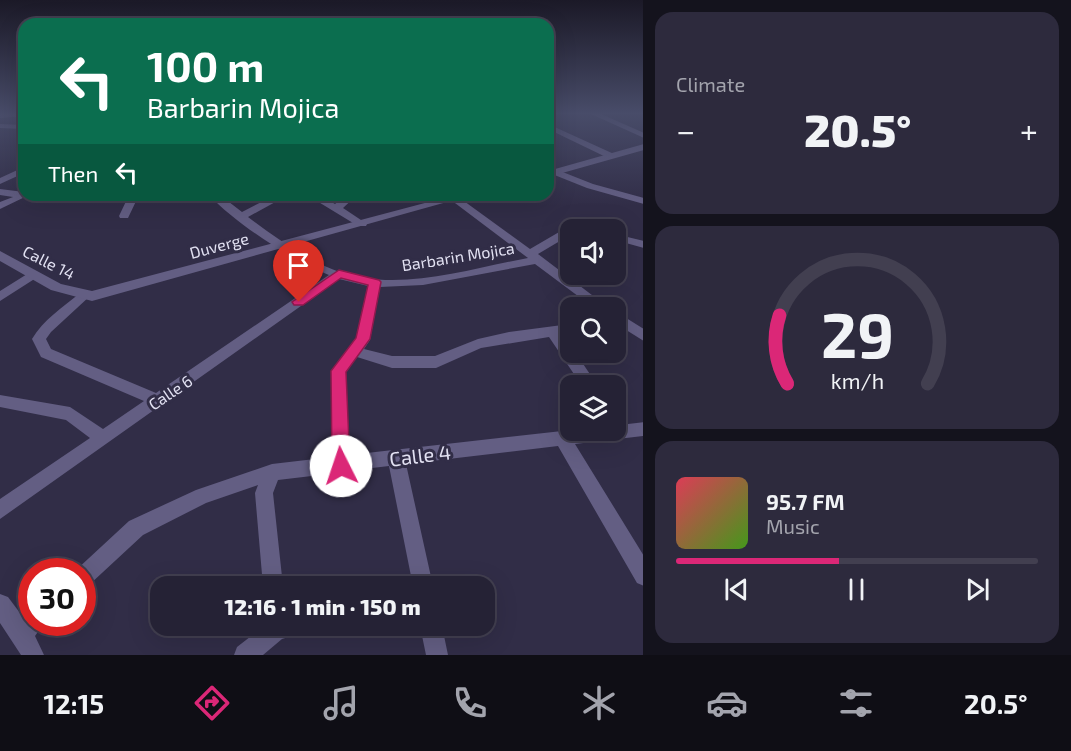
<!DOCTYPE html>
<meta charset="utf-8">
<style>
body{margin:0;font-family:"Exo 2",sans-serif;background:#2d2a3d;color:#f1f3f6;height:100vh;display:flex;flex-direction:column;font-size:22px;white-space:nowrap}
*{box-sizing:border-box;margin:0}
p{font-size:20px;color:#a3a4ad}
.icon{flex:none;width:33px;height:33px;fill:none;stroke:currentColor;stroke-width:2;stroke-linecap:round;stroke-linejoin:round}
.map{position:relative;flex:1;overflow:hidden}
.side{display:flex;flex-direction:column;gap:12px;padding:12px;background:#14131d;width:428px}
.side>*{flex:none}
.hud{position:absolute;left:18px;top:18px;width:536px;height:183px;border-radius:18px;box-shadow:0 6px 24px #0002,0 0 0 2px #423f50;background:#0b6e4f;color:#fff;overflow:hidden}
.buttons{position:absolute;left:560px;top:219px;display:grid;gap:12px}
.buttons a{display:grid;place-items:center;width:66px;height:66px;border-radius:12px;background:#252235;box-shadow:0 6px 24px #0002,0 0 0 2px #423f50;font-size:30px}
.speed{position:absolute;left:18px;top:558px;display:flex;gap:12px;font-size:30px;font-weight:700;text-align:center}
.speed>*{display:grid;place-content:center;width:78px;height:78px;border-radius:50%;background:#252235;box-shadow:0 6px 24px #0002,0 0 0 2px #423f50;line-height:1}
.speed .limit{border:9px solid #d22;background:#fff;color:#111}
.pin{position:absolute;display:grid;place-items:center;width:51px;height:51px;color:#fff;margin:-62px -26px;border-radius:50% 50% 50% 0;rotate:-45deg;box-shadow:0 0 6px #0007}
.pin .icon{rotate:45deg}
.me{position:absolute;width:66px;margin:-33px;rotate:356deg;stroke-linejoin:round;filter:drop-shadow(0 0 4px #0008)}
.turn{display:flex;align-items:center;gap:21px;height:126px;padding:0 30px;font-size:27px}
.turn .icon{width:78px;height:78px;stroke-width:2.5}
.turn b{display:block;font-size:42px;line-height:51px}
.then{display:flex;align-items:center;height:57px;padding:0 30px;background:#0003;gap:12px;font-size:22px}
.big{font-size:45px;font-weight:800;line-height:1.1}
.side .widget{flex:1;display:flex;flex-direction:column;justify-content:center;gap:9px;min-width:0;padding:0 21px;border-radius:18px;background:#2d2a3d}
.side .dial{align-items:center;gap:0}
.dial svg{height:156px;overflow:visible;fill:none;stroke:#423f50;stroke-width:7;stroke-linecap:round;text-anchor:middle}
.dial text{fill:#f1f3f6;stroke:none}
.song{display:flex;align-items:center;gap:18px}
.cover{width:72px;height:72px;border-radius:9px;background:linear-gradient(135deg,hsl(350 70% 55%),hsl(100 70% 35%))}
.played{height:6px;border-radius:3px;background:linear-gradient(90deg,#db2777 45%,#423f50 45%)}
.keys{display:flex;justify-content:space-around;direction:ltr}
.heat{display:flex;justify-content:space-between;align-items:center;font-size:33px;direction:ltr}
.trip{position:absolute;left:150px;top:576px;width:345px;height:60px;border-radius:18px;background:#252235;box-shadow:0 6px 24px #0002,0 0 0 2px #423f50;font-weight:800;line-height:60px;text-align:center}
.tabs{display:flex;height:96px;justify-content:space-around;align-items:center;background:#0f0e15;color:#a3a4ad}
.tabs .icon{width:42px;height:42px}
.tabs .selected{color:#db2777}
.tabs b{font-size:27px;color:#f1f3f6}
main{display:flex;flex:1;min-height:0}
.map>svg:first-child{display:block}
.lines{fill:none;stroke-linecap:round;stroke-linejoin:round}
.minor{fill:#635e83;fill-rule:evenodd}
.tertiary{fill:#635e83;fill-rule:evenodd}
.route{fill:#db2777;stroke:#8e194d;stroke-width:1.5}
.labels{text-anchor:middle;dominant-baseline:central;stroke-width:6;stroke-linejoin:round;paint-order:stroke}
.street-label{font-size:16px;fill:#e2e1f2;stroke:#312d47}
.near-street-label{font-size:20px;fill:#e2e1f2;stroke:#312d47}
</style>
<main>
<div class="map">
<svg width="644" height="655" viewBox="0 0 644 655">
<rect width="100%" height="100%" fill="#312d47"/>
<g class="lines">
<path class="minor" d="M0 114H24V116L0 118Z
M591 114H601L644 133V138Z
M0 124 24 125V129L0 128Z
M548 124 614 154 615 156 608 158 548 129Z
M24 167V173L0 184V178Z
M555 169 593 184 644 198V204L587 188 552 174 550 172Z
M0 189 24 192V195H29L0 209V202L13 197 0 195Z
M129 195H139L128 218H120L119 216Z
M209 195H220L242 212 275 195H288L248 217C282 242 322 272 364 278 418 286 475 268 528 258L451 200V196H457L530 249 566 228H593L594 230H570V235L538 254 609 308H594L535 264 423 285 380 287 370 340 364 349 392 356H435L478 339 509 332 570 324V334L562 335 570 346V352H575L598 386H582L549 337 481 348 436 368H392L357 357 345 372 349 455 562 431 615 430V411L621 413 628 424 644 422V436L575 444 644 556V586L637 583 558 446 406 464 433 586H413L389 466 347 471 341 474 337 473 278 480 273 493 283 586H263L255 493 258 485 206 503 143 535 89 585 82 588V572L75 571 129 521 196 490 272 464 332 457 331 371 356 338 368 286 339 279 0 519V499L90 438 66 420 0 407V395L70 407 103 429 144 401 41 357 32 339C43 320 63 307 80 293L84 292 90 296 51 332 46 339 51 349 156 393 329 275C292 260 236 224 209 195Z
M307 195H319L335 204 346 195H357L343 208 367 224 366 226H358Z
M615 234 644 241V248L615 240Z
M32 271 38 275 36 278 0 301V291Z
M615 311 644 329V341L615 323Z
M0 594 8 597 23 617 32 612V622H45L35 636 44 655H21L0 623Z
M264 626H301L298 634 282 639 263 655H234L237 647Z
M420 626H442L448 655H426Z"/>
<path class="tertiary" d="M644 144V150L548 177V171Z
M455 195H472L92 301 51 290 0 261V251L61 284 92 291Z"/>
</g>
<linearGradient id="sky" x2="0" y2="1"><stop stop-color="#1b1927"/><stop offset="0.55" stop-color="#484c69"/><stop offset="1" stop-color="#484c69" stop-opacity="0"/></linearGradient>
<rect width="644" height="206" fill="url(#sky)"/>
<path class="route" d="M339 270 379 280 381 282 370 339 346 372 350 466 347 472 341 475 335 472 332 466 331 371 356 338 368 285 341 278 303 305H294L292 302Z"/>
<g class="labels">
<g class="street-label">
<text transform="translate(219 245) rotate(-15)">Duverge</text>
<text transform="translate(458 256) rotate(-9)">Barbarin Mojica</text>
<text transform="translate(49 262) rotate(27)">Calle 14</text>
<text transform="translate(170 392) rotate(-34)">Calle 6</text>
</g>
<g class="near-street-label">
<text transform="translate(420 455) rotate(-7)">Calle 4</text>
</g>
</g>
</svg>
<div class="buttons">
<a><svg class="icon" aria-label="sound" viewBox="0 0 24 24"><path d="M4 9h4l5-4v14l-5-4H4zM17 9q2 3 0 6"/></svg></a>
<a><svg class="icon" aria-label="search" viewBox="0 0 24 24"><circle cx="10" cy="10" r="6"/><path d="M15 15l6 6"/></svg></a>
<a><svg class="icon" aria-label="layers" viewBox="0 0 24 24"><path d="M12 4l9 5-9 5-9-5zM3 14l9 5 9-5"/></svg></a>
</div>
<div class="speed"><div class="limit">30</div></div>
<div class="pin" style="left:299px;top:302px;background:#d93025"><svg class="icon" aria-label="arrive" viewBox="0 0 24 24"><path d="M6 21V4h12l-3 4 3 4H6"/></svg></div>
<svg class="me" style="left:341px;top:466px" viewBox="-20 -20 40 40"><circle r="19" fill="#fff"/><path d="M0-13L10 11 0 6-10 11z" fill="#db2777"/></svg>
<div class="trip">12:16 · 1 min · 150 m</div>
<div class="hud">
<div class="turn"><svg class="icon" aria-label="left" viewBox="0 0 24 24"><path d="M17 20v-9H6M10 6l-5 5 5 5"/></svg><div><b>100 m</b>Barbarin Mojica</div></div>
<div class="then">Then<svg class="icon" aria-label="left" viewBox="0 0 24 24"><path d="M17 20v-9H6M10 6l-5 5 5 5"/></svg></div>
</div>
</div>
<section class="side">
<div class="widget"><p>Climate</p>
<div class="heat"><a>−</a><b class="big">20.5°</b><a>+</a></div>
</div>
<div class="widget dial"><svg viewBox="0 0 100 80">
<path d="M14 69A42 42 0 1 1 86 69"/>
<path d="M14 69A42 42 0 0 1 10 34" stroke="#db2777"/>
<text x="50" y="56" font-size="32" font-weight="700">29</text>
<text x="50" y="72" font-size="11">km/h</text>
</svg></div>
<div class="widget">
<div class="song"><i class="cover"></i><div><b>95.7 FM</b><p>Music</p></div></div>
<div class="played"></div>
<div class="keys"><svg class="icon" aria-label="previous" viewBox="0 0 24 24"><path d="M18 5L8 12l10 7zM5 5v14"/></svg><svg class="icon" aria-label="pause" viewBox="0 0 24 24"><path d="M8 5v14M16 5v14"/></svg><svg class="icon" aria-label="next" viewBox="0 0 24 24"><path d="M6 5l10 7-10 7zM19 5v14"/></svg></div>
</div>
</section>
</main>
<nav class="tabs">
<b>12:15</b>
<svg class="icon selected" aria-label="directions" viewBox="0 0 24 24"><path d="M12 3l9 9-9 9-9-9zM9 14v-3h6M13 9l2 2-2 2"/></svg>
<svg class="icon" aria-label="music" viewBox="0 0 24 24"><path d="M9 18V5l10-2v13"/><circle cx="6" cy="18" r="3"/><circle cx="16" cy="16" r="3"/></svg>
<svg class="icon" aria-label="phone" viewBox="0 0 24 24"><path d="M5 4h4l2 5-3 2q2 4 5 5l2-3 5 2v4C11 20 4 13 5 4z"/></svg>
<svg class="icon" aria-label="climate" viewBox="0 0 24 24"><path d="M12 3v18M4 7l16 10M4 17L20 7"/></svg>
<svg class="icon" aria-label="car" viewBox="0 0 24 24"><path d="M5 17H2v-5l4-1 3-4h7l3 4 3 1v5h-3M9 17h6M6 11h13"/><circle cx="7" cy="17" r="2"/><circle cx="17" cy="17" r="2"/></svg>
<svg class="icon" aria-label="filters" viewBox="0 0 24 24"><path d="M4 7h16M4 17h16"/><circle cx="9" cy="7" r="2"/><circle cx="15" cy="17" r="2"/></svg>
<b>20.5°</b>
</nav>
